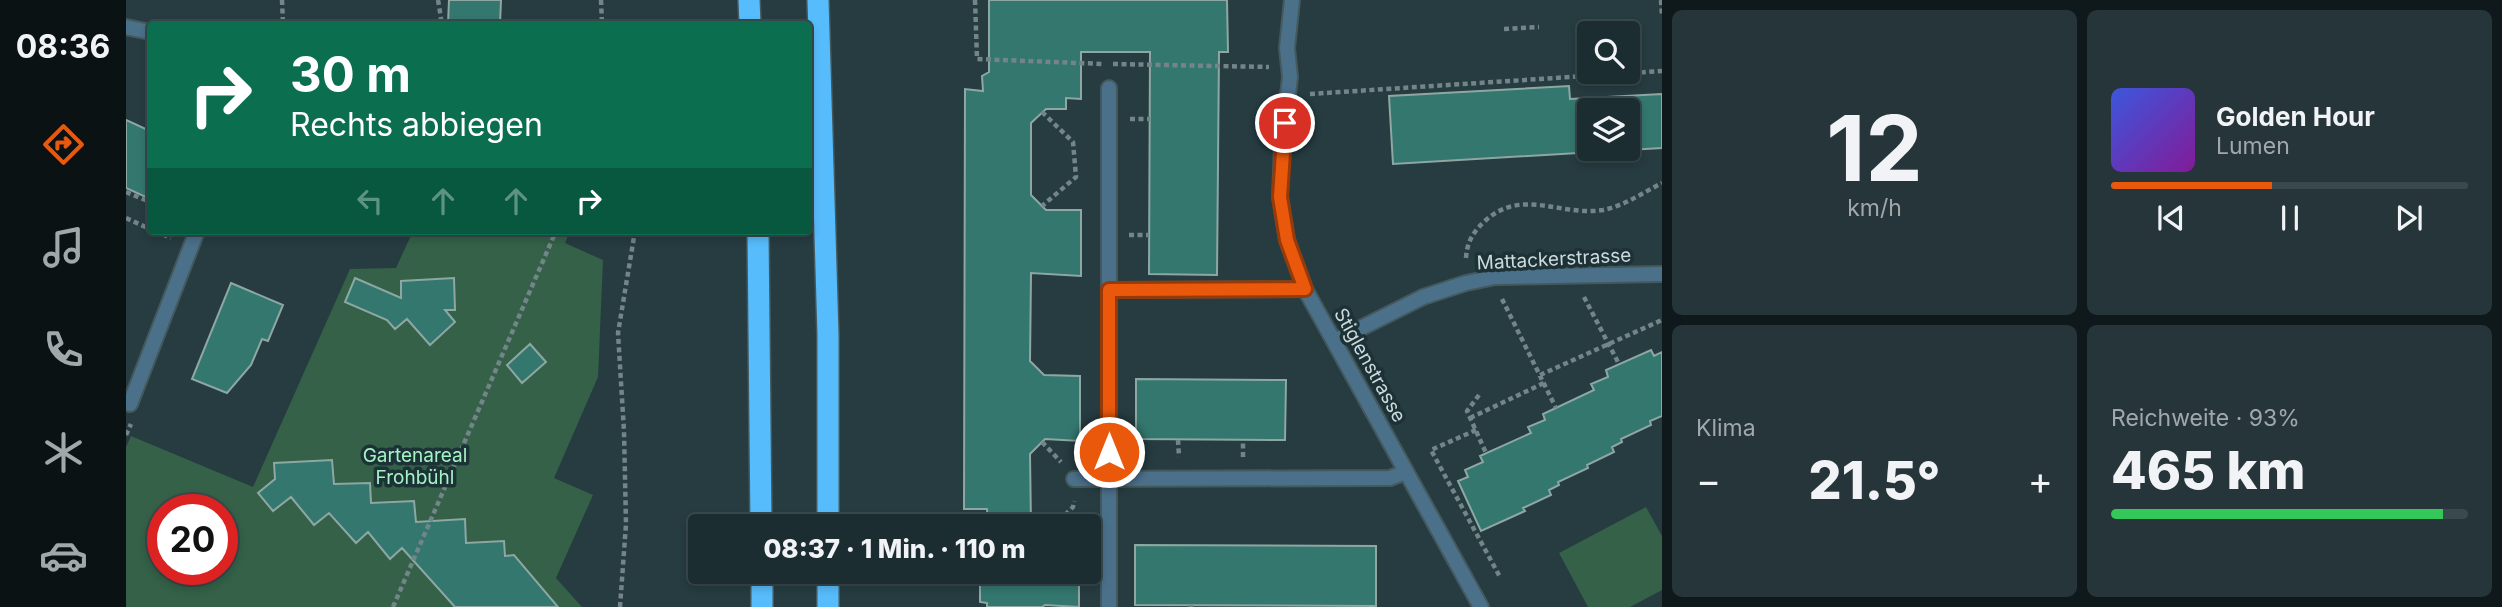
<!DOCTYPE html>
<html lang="de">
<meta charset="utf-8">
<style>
body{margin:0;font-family:Inter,sans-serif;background:#253539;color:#f1f3f6;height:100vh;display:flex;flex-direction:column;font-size:26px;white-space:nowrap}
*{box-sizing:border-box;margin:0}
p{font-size:23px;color:#a0a8ab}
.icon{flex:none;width:38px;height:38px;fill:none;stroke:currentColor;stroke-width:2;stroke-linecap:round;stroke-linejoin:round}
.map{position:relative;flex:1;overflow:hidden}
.sheet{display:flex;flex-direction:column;gap:10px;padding:10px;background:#0f191b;width:840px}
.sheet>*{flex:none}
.top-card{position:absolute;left:21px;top:21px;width:665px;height:214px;border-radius:7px;box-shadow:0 4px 10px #0003,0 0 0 2px #3a494d;background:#0b6e4f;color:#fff;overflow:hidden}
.fabs{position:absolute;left:1451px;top:21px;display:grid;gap:14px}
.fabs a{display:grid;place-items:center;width:63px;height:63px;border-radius:7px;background:#1c2d31;box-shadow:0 4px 10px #0003,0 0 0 2px #3a494d;font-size:35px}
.speed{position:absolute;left:21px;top:494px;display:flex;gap:14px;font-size:35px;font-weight:700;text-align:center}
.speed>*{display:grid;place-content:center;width:91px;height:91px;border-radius:50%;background:#1c2d31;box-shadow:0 4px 10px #0003,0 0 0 2px #3a494d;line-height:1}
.speed .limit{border:10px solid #d22;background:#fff;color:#111}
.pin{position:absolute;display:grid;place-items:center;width:60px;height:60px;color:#fff;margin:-30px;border:4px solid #fff;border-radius:50%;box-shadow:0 2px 7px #0007}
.me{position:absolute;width:77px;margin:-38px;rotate:0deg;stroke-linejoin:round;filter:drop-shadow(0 0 5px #0008)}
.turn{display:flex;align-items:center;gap:24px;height:147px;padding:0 28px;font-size:32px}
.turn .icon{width:91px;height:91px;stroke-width:2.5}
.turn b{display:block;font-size:49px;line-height:60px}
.lanes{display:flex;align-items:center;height:66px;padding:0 28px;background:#0003;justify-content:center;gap:35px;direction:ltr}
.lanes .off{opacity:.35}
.big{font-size:52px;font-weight:800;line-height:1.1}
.sheet .card{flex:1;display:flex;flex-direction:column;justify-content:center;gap:10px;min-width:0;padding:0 24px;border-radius:10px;background:#253539}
.sheet .dial{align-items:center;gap:0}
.dial b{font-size:91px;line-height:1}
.song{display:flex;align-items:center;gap:21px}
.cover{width:84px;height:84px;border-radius:10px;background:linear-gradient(135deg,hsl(230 70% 55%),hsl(290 70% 35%))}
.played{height:7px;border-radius:4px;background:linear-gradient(90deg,#ea580c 45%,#3a494d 45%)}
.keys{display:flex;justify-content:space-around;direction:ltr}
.heat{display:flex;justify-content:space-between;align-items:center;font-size:38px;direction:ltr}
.charge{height:10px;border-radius:5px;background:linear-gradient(90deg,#34c759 93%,#3a494d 0)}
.sheet .tiles{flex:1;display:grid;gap:10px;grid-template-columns:repeat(2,1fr)}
.trip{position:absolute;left:562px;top:514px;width:413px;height:70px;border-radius:7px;background:#1c2d31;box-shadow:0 4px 10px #0003,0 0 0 2px #3a494d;font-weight:800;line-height:70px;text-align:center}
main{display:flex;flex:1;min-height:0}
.tab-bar{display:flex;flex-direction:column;width:126px;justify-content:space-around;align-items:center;background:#0b1214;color:#a0a8ab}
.tab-bar .icon{width:49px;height:49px}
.tab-bar .selected{color:#ea580c}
.tab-bar b{font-size:32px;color:#f1f3f6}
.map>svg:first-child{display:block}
.green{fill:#346148;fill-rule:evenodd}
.building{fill:#33776f;stroke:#8ea7a3;stroke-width:2;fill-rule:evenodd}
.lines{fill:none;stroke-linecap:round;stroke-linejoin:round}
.lane-casing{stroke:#44595d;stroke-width:18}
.street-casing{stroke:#44595d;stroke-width:18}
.highway-casing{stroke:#44595d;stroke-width:24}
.path{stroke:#738589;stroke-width:4.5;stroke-dasharray:5 3.5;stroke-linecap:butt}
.lane{stroke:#4b708a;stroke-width:14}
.street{stroke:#4b708a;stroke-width:14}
.highway{stroke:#57bcfb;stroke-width:21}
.route-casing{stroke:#983908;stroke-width:18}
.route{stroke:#ea580c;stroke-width:12}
.labels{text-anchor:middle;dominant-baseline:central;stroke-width:7;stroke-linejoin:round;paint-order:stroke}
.street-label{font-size:19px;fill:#cedbdd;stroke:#1c3236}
.park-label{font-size:19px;fill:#a5f3c5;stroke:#1c3236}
</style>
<main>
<nav class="tab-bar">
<b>08:36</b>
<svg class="icon selected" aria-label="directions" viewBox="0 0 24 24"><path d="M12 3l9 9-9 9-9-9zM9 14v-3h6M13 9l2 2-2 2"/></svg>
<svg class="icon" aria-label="music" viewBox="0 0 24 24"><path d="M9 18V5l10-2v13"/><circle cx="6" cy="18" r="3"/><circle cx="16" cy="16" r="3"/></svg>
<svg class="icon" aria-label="phone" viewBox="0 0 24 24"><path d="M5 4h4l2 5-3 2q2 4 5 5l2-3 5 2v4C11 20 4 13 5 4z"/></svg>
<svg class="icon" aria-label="climate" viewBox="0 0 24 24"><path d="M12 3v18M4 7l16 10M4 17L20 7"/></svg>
<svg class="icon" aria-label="car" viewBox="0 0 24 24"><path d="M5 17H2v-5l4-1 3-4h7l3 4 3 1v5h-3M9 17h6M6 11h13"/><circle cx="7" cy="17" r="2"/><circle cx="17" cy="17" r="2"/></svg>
</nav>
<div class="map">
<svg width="1536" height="607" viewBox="0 0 1536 607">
<rect width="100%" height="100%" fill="#263c41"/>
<path class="green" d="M287 231H444L439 243 477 260 472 377 428 478 467 495 430 578 456 607H0V447L5 436 127 487 224 269 270 268ZM37 509H96V569H37Z
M1520 507 1536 536V590L1504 607H1462L1433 553Z"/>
<path class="building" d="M323 0H375L374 24H322Z
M863 0H1101L1102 52H1093L1091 275 1023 274 1024 52H955V99L940 98V109H920L905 123V195L920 210H955V276L905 273 904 361 918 375 954 376V441L919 439 904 454 905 527H862L861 509H838L839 89 857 91 856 76 863 72Z
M1443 86 1444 99 1536 94V148L1267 164 1263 96ZM1463 110H1502V149H1463Z
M0 120 24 131V199L0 188Z
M229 278 275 298V281L328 278 329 310H319L329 322 304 345 281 319 269 329 261 320 219 302Z
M105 283 157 305 142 341 136 339 125 365 101 393 66 379Z
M404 344 420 362 396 383 381 365Z
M1525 350 1528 356 1536 352V416L1524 421 1525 425 1495 439 1496 442 1486 447 1488 452 1461 465 1462 468 1432 482 1433 485 1423 490 1425 495 1397 508 1399 511 1355 531 1332 481 1342 477 1339 470 1357 462 1354 456 1405 433 1402 427 1419 420 1417 414 1468 390 1465 384 1482 377 1480 370Z
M1010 379 1160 380 1159 440 1010 439Z
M206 460 208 484 244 483 245 503 288 501 290 522 339 519 340 543 378 541 379 556 388 555 432 607H329L276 548 264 559 242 532 230 543 203 513 188 525 165 497 147 511 132 493 149 479 148 463Z
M1009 545 1250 546V606L1009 605Z
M854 572H948L953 577V607L919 605 916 607H861V603L854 602Z"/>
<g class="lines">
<defs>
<path id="lane" d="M983 290 1179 289
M948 479 1264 478 1280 472
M983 607V88"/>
<path id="street" d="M1166 0 1161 48 1164 77 1156 146 1154 197 1161 240 1179 289 1355 607
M0 27 24 32
M1209 341 1297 297 1340 283 1369 277 1536 274
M4 404 71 231"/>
<path id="highway" d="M623 0 624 24
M692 0 702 335V527
M632 231 635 527
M636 572V607
M702 607V572"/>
</defs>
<use href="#lane" class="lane-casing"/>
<use href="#street" class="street-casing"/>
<use href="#highway" class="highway-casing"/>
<path class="path" d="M156 0 157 24
M312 0 315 18 313 24
M475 0 476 24
M849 0 851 59 978 64
M1535 0 1536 16
M1378 29 1413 27
M987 64 1143 67
M1184 94 1536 71
M916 112 947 142 950 177 916 206
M1004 119H1024
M0 192 24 202
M0 218 24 229
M29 231 45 238
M1003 235H1023
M1340 258C1341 242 1347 232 1359 221 1396 187 1435 217 1477 210 1498 206 1518 192 1536 183
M1458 297 1493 364
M1376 299 1430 408
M1414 375 1536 320
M1353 395 1341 411 1360 453
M1344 418 1418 383
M1350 430 1305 450 1374 577
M0 435 5 424
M1052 440 1053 457
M916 442 935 462
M1117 457V440
M927 527 947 507 948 501
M1065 605V607
M267 607 430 231
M494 607 500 524 498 431 492 333 509 231
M1194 607V606"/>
<use href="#lane" class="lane"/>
<use href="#street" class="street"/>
<use href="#highway" class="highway"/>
</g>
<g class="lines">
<defs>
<path id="route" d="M983 452V290L1179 289 1161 240 1154 197 1159 123"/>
</defs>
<use href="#route" class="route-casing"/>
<use href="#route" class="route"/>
</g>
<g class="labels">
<g class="street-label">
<text transform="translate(1428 259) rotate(-3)">Mattackerstrasse</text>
<text transform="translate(1244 365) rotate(61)">Stiglenstrasse</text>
</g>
<g class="park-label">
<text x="289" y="455">Gartenareal<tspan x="289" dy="22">Frohbühl</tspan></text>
</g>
</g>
</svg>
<div class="fabs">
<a><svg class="icon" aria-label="search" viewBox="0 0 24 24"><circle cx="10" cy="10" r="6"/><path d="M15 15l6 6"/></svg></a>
<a><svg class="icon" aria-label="layers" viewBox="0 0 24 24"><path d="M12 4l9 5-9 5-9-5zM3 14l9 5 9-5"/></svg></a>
</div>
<div class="speed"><div class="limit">20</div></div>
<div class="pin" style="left:1159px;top:123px;background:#d93025"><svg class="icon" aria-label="arrive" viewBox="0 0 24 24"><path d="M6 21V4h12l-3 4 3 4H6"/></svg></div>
<svg class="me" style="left:983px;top:452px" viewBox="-20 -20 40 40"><circle r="17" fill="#ea580c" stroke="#fff" stroke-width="3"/><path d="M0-11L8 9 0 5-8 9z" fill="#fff"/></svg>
<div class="trip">08:37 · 1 Min. · 110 m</div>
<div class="top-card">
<div class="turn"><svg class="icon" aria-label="right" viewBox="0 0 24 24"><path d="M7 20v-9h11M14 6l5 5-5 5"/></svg><div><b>30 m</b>Rechts abbiegen</div></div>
<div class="lanes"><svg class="icon off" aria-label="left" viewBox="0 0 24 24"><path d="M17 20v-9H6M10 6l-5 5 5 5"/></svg><svg class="icon off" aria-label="ahead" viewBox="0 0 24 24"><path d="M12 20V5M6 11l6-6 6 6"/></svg><svg class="icon off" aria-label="ahead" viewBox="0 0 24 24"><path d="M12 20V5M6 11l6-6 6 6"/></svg><svg class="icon" aria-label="right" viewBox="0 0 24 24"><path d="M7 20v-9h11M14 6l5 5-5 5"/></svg></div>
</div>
</div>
<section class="sheet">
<div class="tiles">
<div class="card dial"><b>12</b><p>km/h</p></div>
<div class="card">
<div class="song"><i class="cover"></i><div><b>Golden Hour</b><p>Lumen</p></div></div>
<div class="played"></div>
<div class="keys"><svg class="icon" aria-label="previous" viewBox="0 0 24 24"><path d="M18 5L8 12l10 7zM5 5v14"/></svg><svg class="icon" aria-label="pause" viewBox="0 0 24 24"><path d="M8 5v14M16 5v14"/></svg><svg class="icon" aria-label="next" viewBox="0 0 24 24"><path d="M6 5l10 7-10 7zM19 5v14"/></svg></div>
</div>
<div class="card"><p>Klima</p>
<div class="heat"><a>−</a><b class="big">21.5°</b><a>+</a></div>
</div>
<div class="card"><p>Reichweite · 93%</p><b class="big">465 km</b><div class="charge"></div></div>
</div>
</section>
</main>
